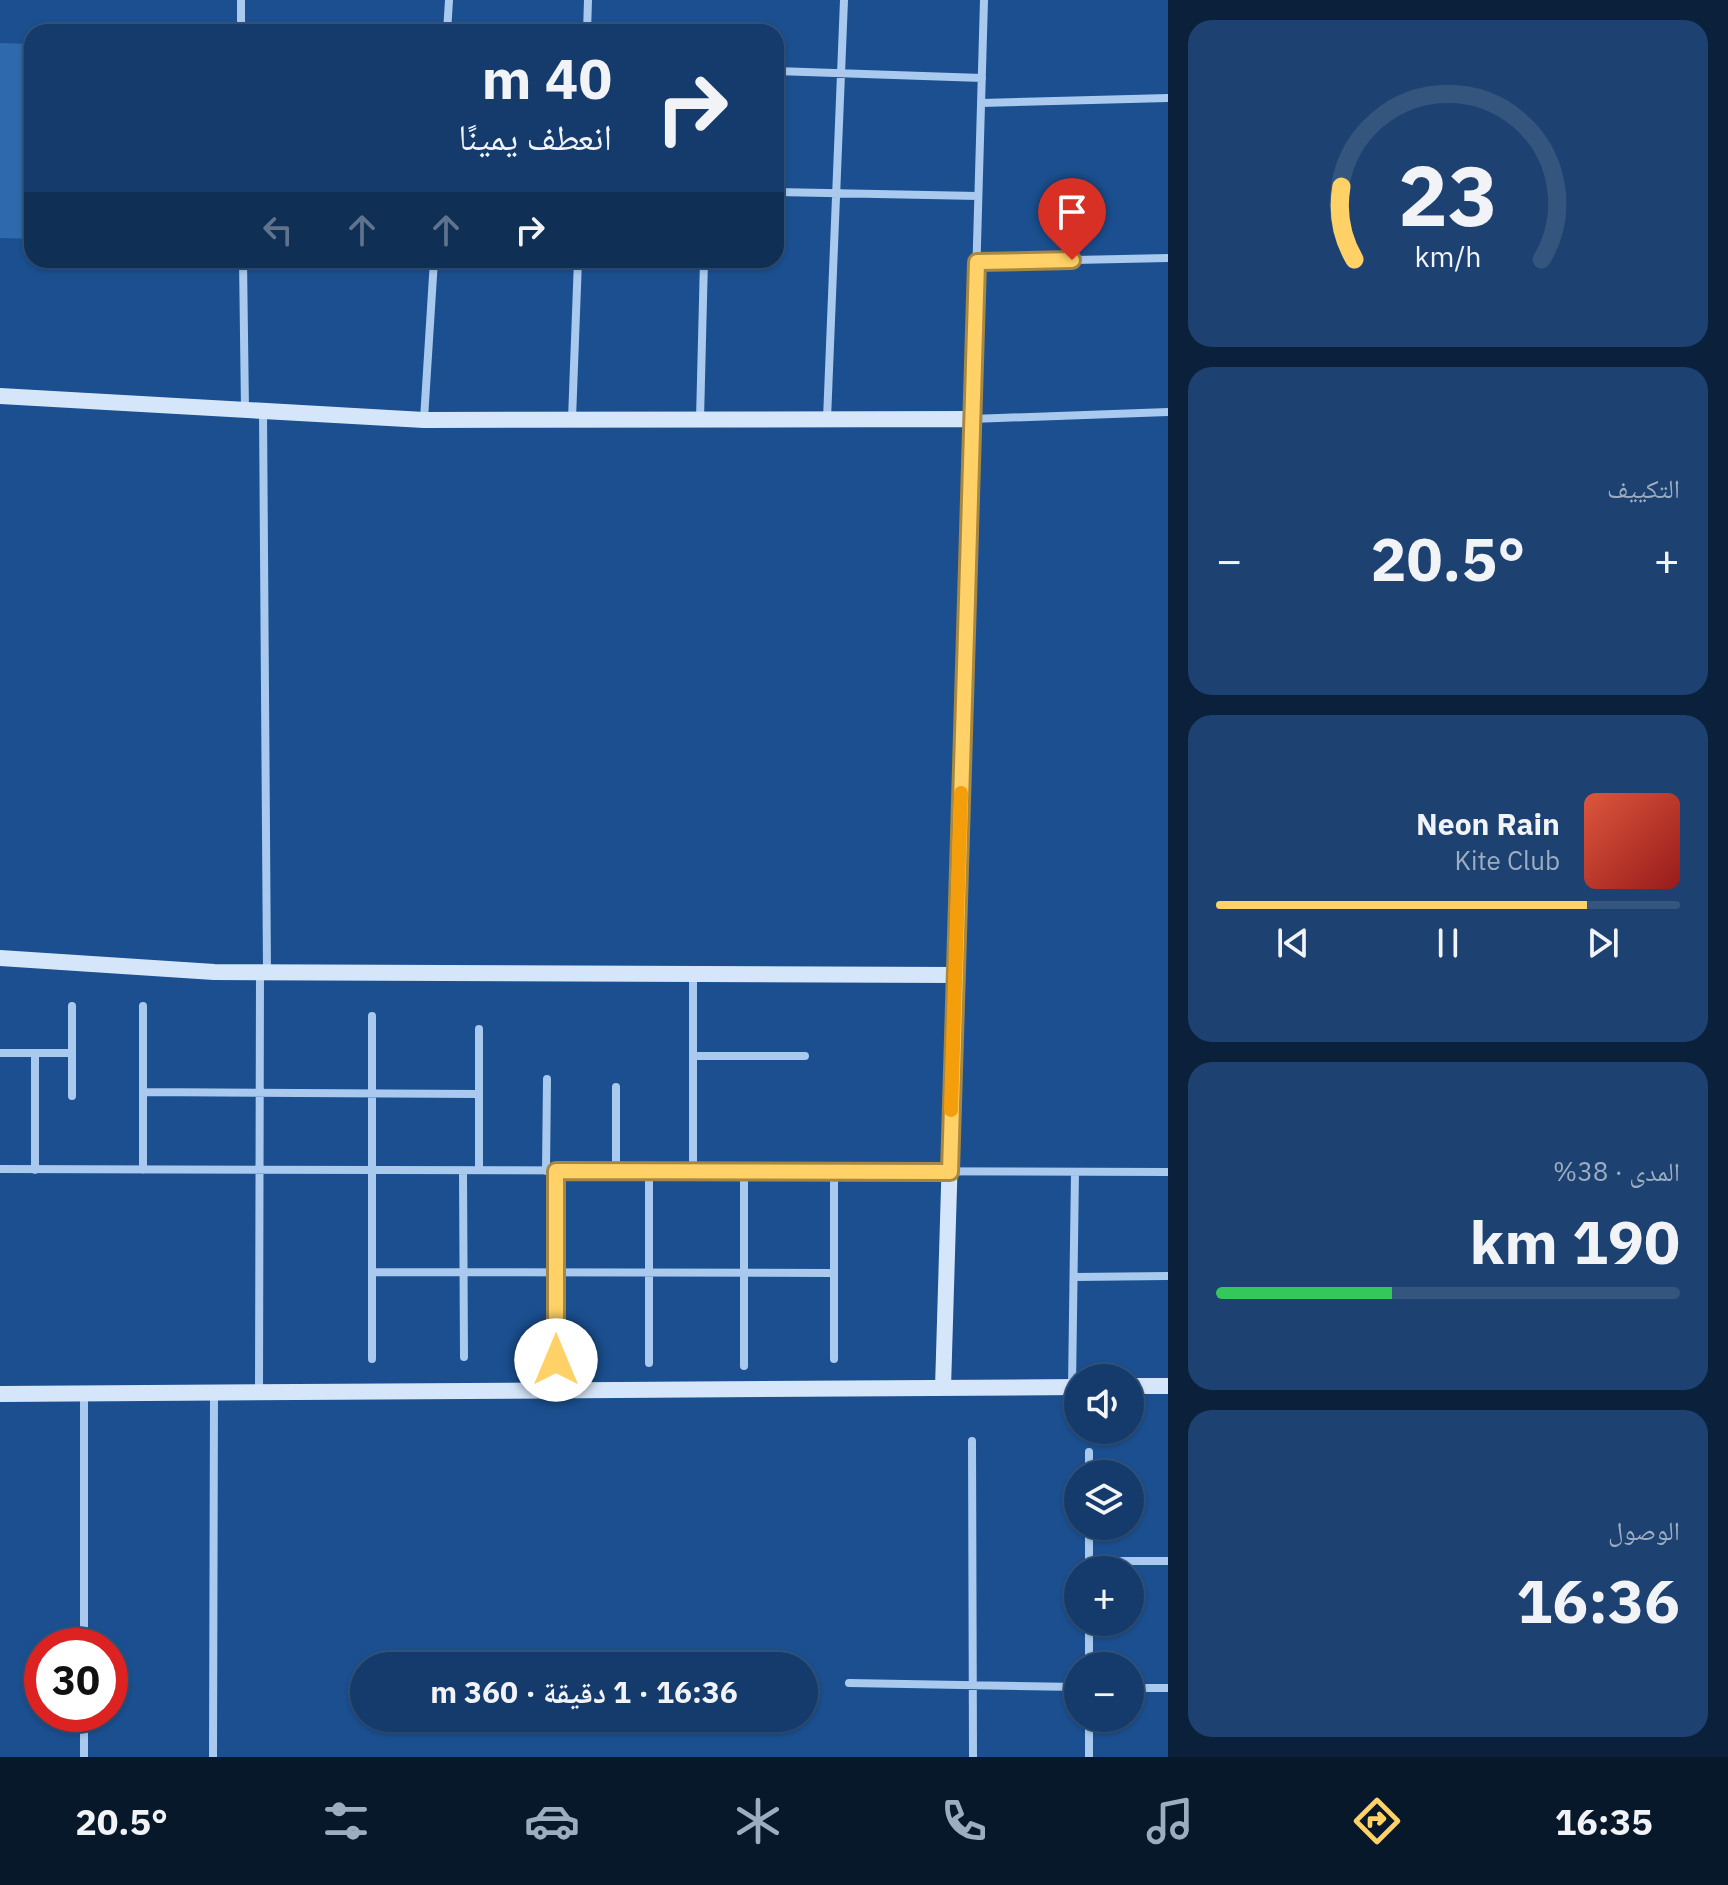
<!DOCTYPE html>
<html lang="ar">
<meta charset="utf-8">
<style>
body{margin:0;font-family:"IBM Plex Sans","Noto Naskh Arabic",sans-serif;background:#1d4271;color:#f1f3f6;direction:rtl;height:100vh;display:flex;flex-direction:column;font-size:30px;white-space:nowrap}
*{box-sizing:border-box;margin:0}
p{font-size:26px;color:#9dadc1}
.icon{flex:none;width:44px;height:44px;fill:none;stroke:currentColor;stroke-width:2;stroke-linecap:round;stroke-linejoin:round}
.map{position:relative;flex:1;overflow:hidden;direction:ltr}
.panel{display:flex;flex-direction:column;gap:20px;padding:20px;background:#0b203b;width:560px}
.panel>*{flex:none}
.guide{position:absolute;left:24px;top:24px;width:760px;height:244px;border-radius:24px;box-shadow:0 2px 6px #0004,0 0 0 2px #33557e;direction:rtl;background:#143b6b;color:#f1f3f6;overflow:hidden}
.fabs{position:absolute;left:1064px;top:1364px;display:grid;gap:16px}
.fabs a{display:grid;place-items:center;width:80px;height:80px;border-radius:50%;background:#143b6b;box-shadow:0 2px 6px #0004,0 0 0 2px #33557e;font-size:40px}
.speed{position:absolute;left:24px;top:1628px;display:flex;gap:16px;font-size:40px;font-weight:700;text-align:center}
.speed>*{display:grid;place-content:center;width:104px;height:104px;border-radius:50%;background:#143b6b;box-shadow:0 2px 6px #0004,0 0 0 2px #33557e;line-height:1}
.speed .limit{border:12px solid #d22;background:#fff;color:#111}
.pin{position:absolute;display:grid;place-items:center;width:68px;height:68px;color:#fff;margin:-82px -34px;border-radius:50% 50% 50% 0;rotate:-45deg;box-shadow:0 0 8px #0007}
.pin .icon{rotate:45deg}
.me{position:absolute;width:88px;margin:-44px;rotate:0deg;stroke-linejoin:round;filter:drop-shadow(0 0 6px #0008)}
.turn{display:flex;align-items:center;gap:28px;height:168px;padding:0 40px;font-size:36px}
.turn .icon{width:104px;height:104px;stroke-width:2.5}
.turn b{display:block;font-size:56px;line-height:68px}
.lanes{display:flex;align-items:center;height:76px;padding:0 40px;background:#0003;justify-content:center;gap:40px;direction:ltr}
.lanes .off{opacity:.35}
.big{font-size:60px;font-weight:800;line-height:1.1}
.panel .tile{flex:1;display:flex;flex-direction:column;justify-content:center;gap:12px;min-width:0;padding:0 28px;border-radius:24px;background:#1d4271}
.panel .dial{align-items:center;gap:0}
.dial svg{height:208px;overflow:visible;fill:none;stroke:#33557e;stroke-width:7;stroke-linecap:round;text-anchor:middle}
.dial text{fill:#f1f3f6;stroke:none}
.song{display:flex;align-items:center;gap:24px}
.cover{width:96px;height:96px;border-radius:12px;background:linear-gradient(135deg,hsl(10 70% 55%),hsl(0 70% 35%))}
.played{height:8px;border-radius:4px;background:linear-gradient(90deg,#ffd166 80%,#33557e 80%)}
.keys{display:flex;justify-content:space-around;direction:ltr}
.heat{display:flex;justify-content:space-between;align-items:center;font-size:44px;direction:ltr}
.charge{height:12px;border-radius:6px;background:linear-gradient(90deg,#34c759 38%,#33557e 0)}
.trip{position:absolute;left:350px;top:1652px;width:468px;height:80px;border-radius:40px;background:#143b6b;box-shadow:0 2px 6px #0004,0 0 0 2px #33557e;font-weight:800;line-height:80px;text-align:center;direction:rtl}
.dock{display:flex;height:128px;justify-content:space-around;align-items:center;background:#08182b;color:#9dadc1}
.dock .icon{width:56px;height:56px}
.dock .selected{color:#ffd166}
.dock b{font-size:36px;color:#f1f3f6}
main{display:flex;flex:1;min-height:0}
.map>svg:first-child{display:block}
.green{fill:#2e69ad}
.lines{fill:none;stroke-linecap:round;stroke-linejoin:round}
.street{stroke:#a9c9ee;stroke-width:8}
.secondary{stroke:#d6e6fa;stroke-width:16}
.route-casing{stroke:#a68842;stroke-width:20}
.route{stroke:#ffd166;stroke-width:14}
.slow{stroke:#f59e0b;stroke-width:14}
</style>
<main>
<section class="panel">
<div class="tile dial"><svg viewBox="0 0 100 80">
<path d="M14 69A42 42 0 1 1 86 69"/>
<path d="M14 69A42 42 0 0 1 9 41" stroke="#ffd166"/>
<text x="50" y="56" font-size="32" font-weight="700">23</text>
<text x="50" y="72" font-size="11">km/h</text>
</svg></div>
<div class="tile"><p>التكييف</p>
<div class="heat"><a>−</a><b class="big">20.5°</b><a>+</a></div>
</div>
<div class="tile">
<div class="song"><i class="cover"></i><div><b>Neon Rain</b><p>Kite Club</p></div></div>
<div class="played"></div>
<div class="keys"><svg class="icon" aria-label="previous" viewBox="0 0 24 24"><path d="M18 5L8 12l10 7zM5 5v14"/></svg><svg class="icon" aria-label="pause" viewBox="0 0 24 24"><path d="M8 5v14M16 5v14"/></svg><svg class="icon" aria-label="next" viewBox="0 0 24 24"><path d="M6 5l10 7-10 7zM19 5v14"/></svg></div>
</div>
<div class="tile"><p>المدى · 38%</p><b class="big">190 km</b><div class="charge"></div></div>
<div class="tile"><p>الوصول</p><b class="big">16:36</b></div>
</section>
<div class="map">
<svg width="1168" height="1757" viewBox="0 0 1168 1757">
<rect width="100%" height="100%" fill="#1b4f8f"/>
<path class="green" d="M0 43 32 44V239L0 238Z"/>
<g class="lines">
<path class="street" d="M241 0V32
M984 0 972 419 1168 412
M447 32 449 0
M587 32 588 0
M776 71 982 78
M981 103 1168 98
M776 192 978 196
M243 260 245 410
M977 262 1168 258
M263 411 267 972
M424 419 434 260
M572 419 578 260
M700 419 704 260
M827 419 844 0
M72 1006V1096
M143 1006V1170
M372 1016V1359
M0 1053H72
M693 1056H805
M616 1087V1171
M143 1092 479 1094
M0 1169 1168 1172
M35 1170V1053
M479 1170V1029
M463 1171 464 1357
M546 1171 547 1079
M556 1171V1360
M649 1171V1363
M693 1171V974
M744 1171V1366
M834 1171V1359
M372 1272 834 1273
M1074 1277 1168 1276
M1072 1387 1075 1172
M259 1392 260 973
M84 1394V1646
M972 1441 973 1757
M1089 1452V1474
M1089 1526V1570
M1089 1561H1168
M1089 1622V1666
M849 1683 1078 1687
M1130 1688H1168
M84 1714V1757
M1089 1718V1757
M213 1757 214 1393"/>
<path class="secondary" d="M0 396 424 420 972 419 943 1388
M0 958 214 972 955 975
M1130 1386H1168
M0 1394 1078 1387"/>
</g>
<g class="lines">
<defs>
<path id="route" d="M556 1360V1171L950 1172 977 262 1072 260"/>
</defs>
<use href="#route" class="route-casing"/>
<use href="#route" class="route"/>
<path class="slow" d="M951 1110 961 793"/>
</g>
</svg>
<div class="fabs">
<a><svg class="icon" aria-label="sound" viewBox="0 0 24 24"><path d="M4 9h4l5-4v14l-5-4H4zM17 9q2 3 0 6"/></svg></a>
<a><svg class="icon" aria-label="layers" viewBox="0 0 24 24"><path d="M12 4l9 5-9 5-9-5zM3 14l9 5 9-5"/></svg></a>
<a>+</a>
<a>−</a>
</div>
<div class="speed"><div class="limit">30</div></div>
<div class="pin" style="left:1072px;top:260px;background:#d93025"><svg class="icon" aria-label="arrive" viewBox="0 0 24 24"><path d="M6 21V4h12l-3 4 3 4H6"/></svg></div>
<svg class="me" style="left:556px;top:1360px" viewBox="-20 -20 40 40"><circle r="19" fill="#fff"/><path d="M0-13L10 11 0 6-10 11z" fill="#ffd166"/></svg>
<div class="trip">16:36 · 1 دقيقة · 360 m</div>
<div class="guide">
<div class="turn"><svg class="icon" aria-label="right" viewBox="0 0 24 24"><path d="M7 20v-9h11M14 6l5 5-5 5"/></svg><div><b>40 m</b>انعطف يمينًا</div></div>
<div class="lanes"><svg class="icon off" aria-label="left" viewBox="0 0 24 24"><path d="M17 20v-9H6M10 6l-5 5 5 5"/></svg><svg class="icon off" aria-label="ahead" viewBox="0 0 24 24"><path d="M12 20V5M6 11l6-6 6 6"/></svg><svg class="icon off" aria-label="ahead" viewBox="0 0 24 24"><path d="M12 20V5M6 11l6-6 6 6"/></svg><svg class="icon" aria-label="right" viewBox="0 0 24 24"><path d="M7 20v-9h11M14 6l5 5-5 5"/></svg></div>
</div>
</div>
</main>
<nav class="dock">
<b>16:35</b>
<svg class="icon selected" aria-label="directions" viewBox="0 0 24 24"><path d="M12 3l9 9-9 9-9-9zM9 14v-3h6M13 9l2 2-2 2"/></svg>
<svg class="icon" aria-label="music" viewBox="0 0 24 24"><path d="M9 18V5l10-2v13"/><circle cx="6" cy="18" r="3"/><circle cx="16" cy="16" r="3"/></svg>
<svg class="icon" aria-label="phone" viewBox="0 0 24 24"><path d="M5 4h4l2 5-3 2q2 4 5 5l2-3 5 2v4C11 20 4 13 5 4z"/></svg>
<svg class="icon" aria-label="climate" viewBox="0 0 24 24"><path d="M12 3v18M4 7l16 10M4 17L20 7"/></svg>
<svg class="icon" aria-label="car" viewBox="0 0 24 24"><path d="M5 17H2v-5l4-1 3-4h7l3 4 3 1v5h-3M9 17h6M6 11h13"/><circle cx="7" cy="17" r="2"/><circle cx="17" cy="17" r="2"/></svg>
<svg class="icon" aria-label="filters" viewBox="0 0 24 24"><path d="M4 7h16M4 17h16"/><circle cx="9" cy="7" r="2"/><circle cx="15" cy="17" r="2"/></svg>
<b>20.5°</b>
</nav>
